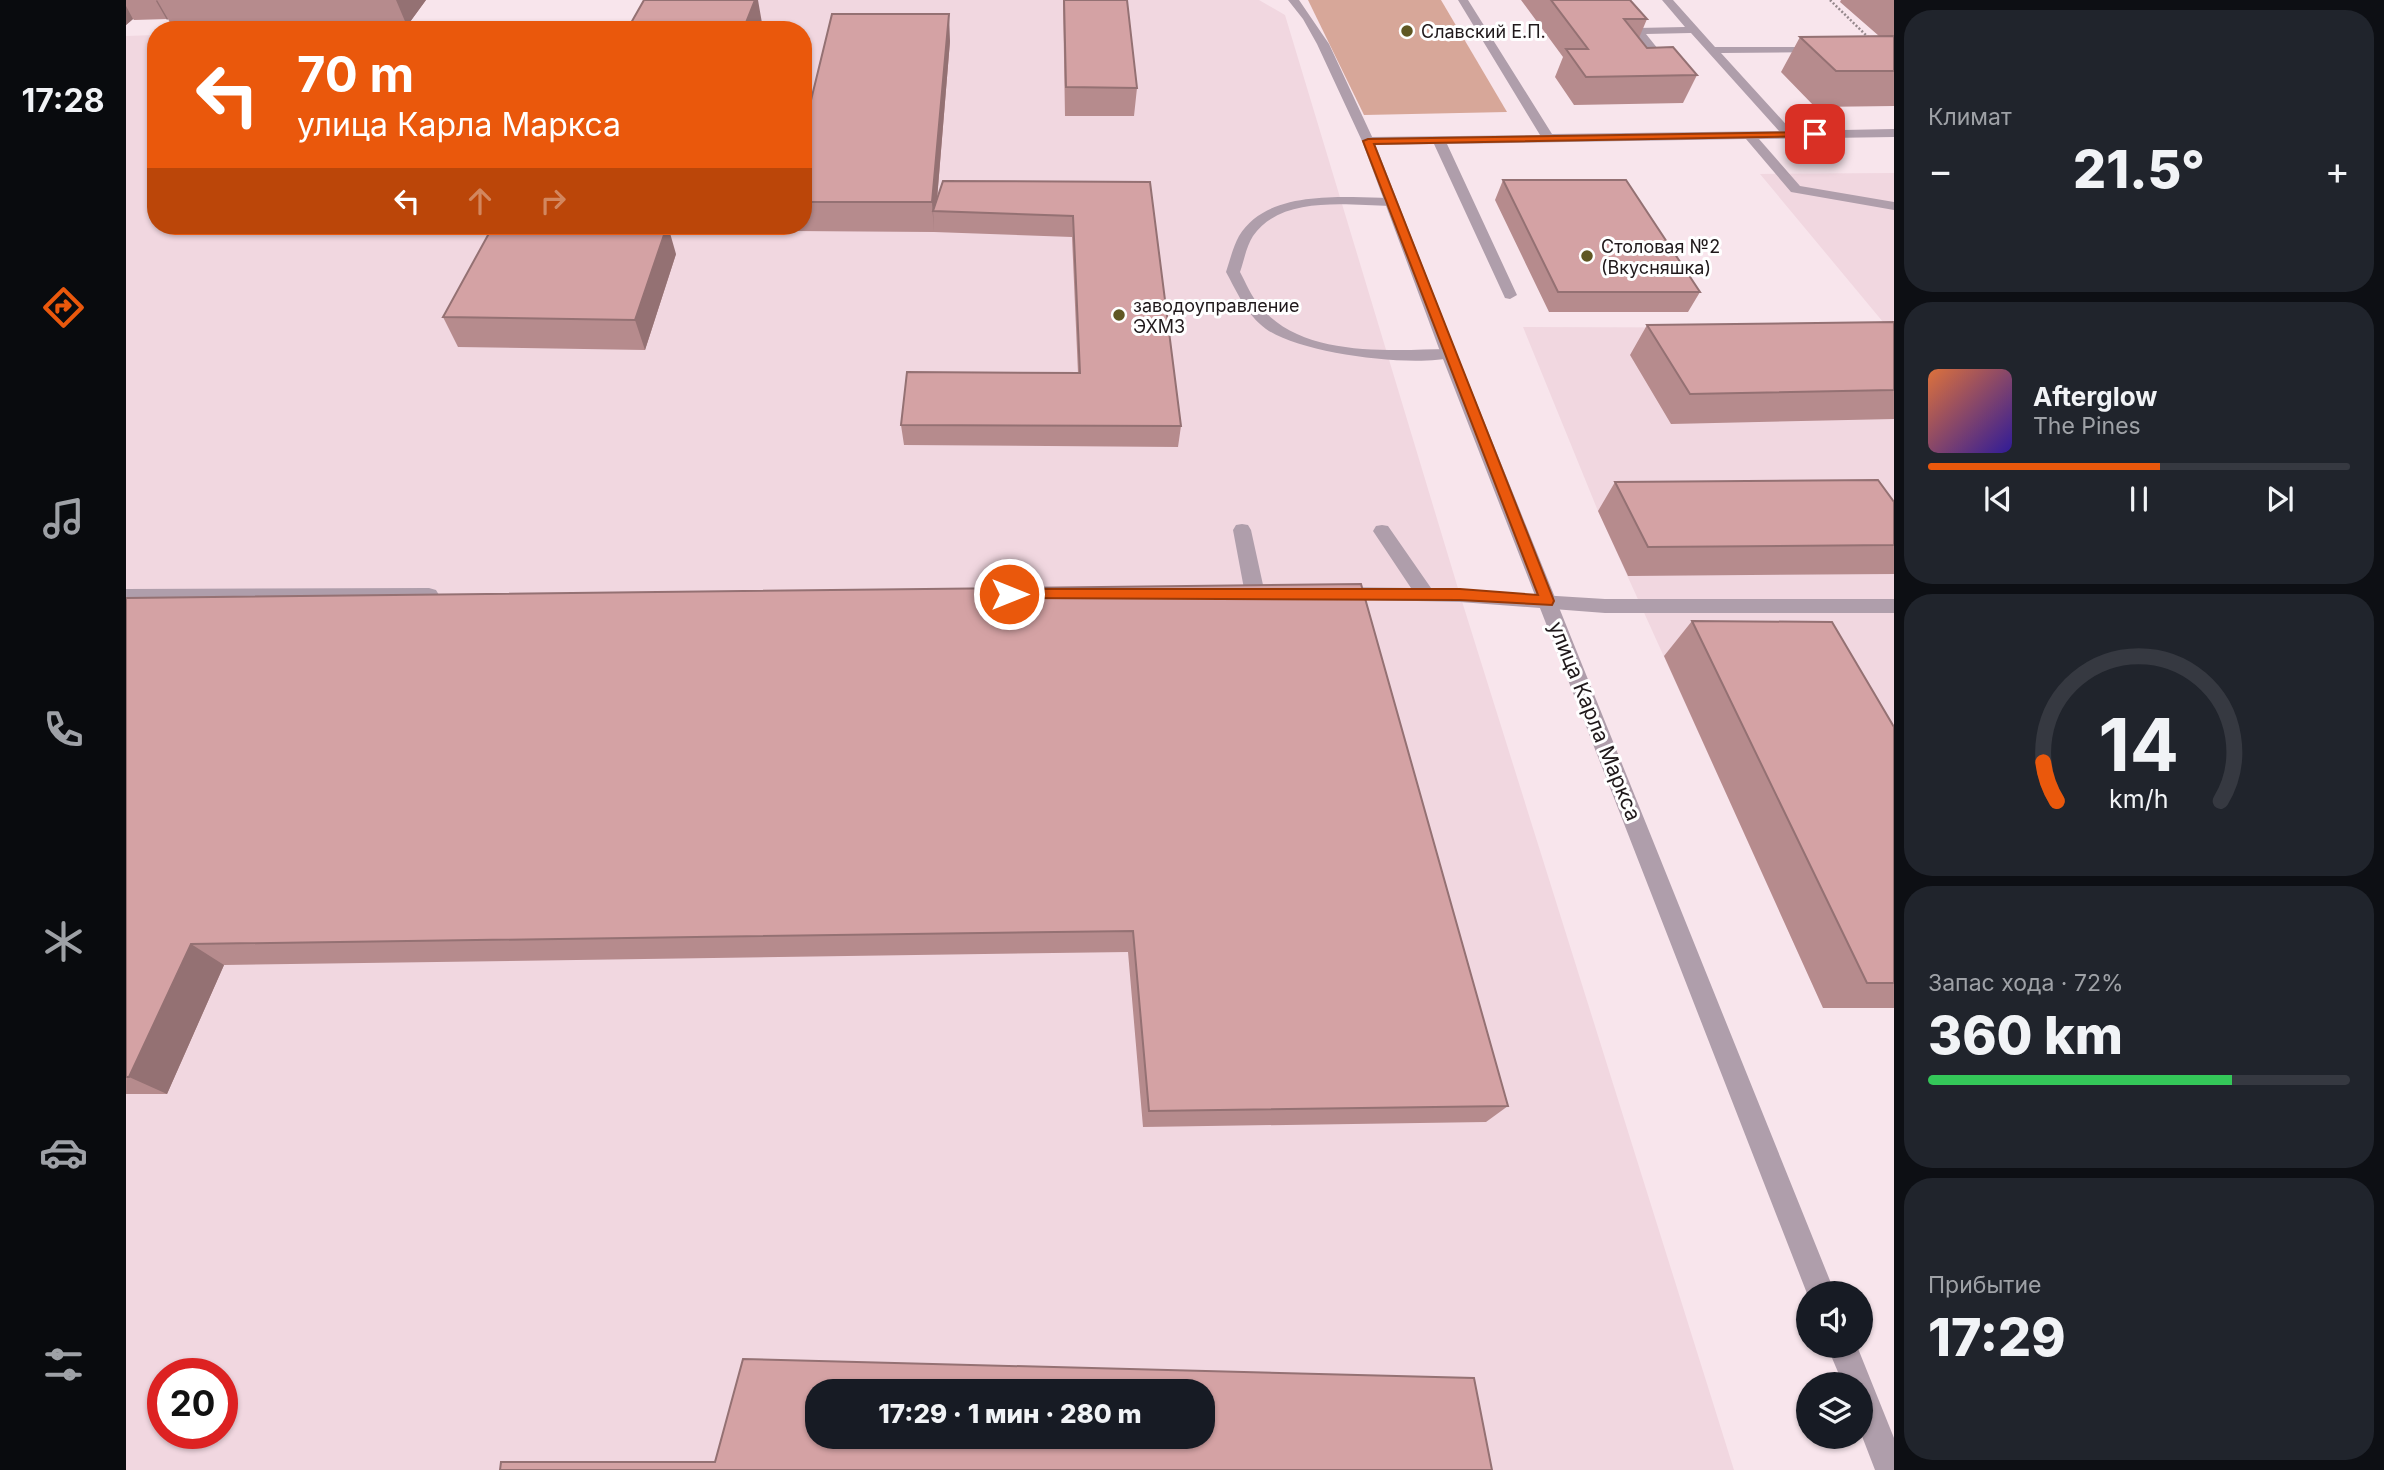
<!DOCTYPE html>
<html lang="ru">
<meta charset="utf-8">
<style>
body{margin:0;font-family:Inter,sans-serif;background:#20242c;color:#f1f3f6;height:100vh;display:flex;flex-direction:column;font-size:26px;white-space:nowrap}
*{box-sizing:border-box;margin:0}
p{font-size:23px;color:#9ea1a6}
.icon{flex:none;width:38px;height:38px;fill:none;stroke:currentColor;stroke-width:2;stroke-linecap:round;stroke-linejoin:round}
.map{position:relative;flex:1;overflow:hidden}
.details{display:flex;flex-direction:column;gap:10px;padding:10px;background:#0d0f14;width:490px}
.details>*{flex:none}
.top-card{position:absolute;left:21px;top:21px;width:665px;height:214px;border-radius:28px;box-shadow:0 2px 5px #0004;background:#ea580c;color:#fff;overflow:hidden}
.controls{position:absolute;left:1670px;top:1281px;display:grid;gap:14px}
.controls a{display:grid;place-items:center;width:77px;height:77px;border-radius:50%;background:#171b24;box-shadow:0 2px 5px #0004;font-size:35px}
.speed{position:absolute;left:21px;top:1358px;display:flex;gap:14px;font-size:35px;font-weight:700;text-align:center}
.speed>*{display:grid;place-content:center;width:91px;height:91px;border-radius:50%;background:#171b24;box-shadow:0 2px 5px #0004;line-height:1}
.speed .limit{border:10px solid #d22;background:#fff;color:#111}
.pin{position:absolute;display:grid;place-items:center;width:60px;height:60px;color:#fff;margin:-30px;border-radius:14px;box-shadow:0 4px 10px #0006}
.me{position:absolute;width:77px;margin:-38px;rotate:90deg;stroke-linejoin:round;filter:drop-shadow(0 0 5px #0008)}
.turn{display:flex;align-items:center;gap:24px;height:147px;padding:0 35px;font-size:32px}
.turn .icon{width:91px;height:91px;stroke-width:2.5}
.turn b{display:block;font-size:49px;line-height:60px}
.lanes{display:flex;align-items:center;height:66px;padding:0 35px;background:#0003;justify-content:center;gap:35px;direction:ltr}
.lanes .off{opacity:.35}
.big{font-size:52px;font-weight:800;line-height:1.1}
.details .widget{flex:1;display:flex;flex-direction:column;justify-content:center;gap:10px;min-width:0;padding:0 24px;border-radius:28px;background:#20242c}
.details .dial{align-items:center;gap:0}
.dial svg{height:182px;overflow:visible;fill:none;stroke:#363941;stroke-width:7;stroke-linecap:round;text-anchor:middle}
.dial text{fill:#f1f3f6;stroke:none}
.song{display:flex;align-items:center;gap:21px}
.cover{width:84px;height:84px;border-radius:10px;background:linear-gradient(135deg,hsl(20 70% 55%),hsl(250 70% 35%))}
.played{height:7px;border-radius:4px;background:linear-gradient(90deg,#ea580c 55%,#363941 55%)}
.keys{display:flex;justify-content:space-around;direction:ltr}
.heat{display:flex;justify-content:space-between;align-items:center;font-size:38px;direction:ltr}
.charge{height:10px;border-radius:5px;background:linear-gradient(90deg,#34c759 72%,#363941 0)}
.trip{position:absolute;left:679px;top:1379px;width:410px;height:70px;border-radius:28px;background:#171b24;box-shadow:0 2px 5px #0004;font-weight:800;line-height:70px;text-align:center}
main{display:flex;flex:1;min-height:0}
.tabs{display:flex;flex-direction:column;width:126px;justify-content:space-around;align-items:center;background:#090b0e;color:#9ea1a6}
.tabs .icon{width:49px;height:49px}
.tabs .on{color:#ea580c}
.tabs b{font-size:32px;color:#f1f3f6}
.map>svg:first-child{display:block}
.built{fill:#f1d7e0;fill-rule:evenodd}
.forest{fill:#d7a799}
.lines{fill:none;stroke-linecap:round;stroke-linejoin:round}
.path{stroke:#95888c;stroke-width:2.5;stroke-dasharray:2 2;stroke-linecap:butt}
.service{fill:#af9eab;fill-rule:evenodd}
.tertiary{fill:#af9eab;fill-rule:evenodd}
.wall{fill:#b68b8d}
.shaded-wall{fill:#947173}
.building{fill:#d4a2a4;stroke:#947173;stroke-width:2;fill-rule:evenodd}
.route{fill:#ea580c;stroke:#983908;stroke-width:2}
.poi-dot{fill:#605723;stroke:#fff;stroke-width:2.5}
.labels{text-anchor:middle;dominant-baseline:central;stroke-width:6;stroke-linejoin:round;paint-order:stroke}
.far-poi-label{font-size:18px;fill:#20191b;stroke:#fff;text-anchor:start}
.street-label{font-size:21px;fill:#20191b;stroke:#fff}
</style>
<main>
<nav class="tabs">
<b>17:28</b>
<svg class="icon on" aria-label="directions" viewBox="0 0 24 24"><path d="M12 3l9 9-9 9-9-9zM9 14v-3h6M13 9l2 2-2 2"/></svg>
<svg class="icon" aria-label="music" viewBox="0 0 24 24"><path d="M9 18V5l10-2v13"/><circle cx="6" cy="18" r="3"/><circle cx="16" cy="16" r="3"/></svg>
<svg class="icon" aria-label="phone" viewBox="0 0 24 24"><path d="M5 4h4l2 5-3 2q2 4 5 5l2-3 5 2v4C11 20 4 13 5 4z"/></svg>
<svg class="icon" aria-label="climate" viewBox="0 0 24 24"><path d="M12 3v18M4 7l16 10M4 17L20 7"/></svg>
<svg class="icon" aria-label="car" viewBox="0 0 24 24"><path d="M5 17H2v-5l4-1 3-4h7l3 4 3 1v5h-3M9 17h6M6 11h13"/><circle cx="7" cy="17" r="2"/><circle cx="17" cy="17" r="2"/></svg>
<svg class="icon" aria-label="filters" viewBox="0 0 24 24"><path d="M4 7h16M4 17h16"/><circle cx="9" cy="7" r="2"/><circle cx="15" cy="17" r="2"/></svg>
</nav>
<div class="map">
<svg width="1768" height="1470" viewBox="0 0 1768 1470">
<rect width="100%" height="100%" fill="#f8e5ec"/>
<path class="built" d="M522 0H1133L1159 15 1334 595 1608 1470H0V36L30 35V226H677V30H503ZM37 1374H96V1433H37ZM691 1391H1076V1437H691Z
M1768 173V1008H1697L1472 511 1397 327 1762 328 1634 174Z"/>
<path class="forest" d="M1182 0H1315L1381 112 1238 115Z"/>
<g class="lines">
<path class="path" d="M1704 0 1746 41"/>
<path class="service" d="M1332 0H1342L1426 134 1653 131 1565 33 1520 34 1548 69 1538 71 1505 31 1511 28 1559 27 1536 0H1547L1589 47H1700V51L1696 52 1595 53 1666 131 1768 129V137L1633 139 1674 186 1768 202V210L1665 192 1620 139 1321 144 1391 295 1384 299 1379 298 1308 144 1242 145 1236 141 1242 137 1414 135Z
M1227 197 1264 198 1271 202 1264 206C1221 205 1155 195 1127 236 1120 247 1118 261 1114 272 1120 283 1125 296 1133 305 1175 358 1263 350 1323 349L1331 354 1329 357C1287 368 1175 354 1140 329 1120 314 1111 292 1100 272 1104 260 1107 247 1113 236 1136 198 1188 197 1227 197Z
M1116 524 1122 525 1125 530 1139 594 1136 599H1122L1119 594 1107 530 1110 525Z
M1256 525 1262 526 1305 588 1479 599H1768V613H1479L1334 602 1204 599 1201 594 1204 589 1211 587 1285 588 1247 531 1250 526Z
M303 588 310 590 313 595 310 600 303 602 0 603V589Z"/>
<path class="tertiary" d="M1162 0H1173L1203 44 1248 141 1331 354 1709 1293H1682V1296L1315 354 1236 141 1191 44 1177 19Z
M1701 1346H1731L1768 1438V1470H1749L1734 1431V1384H1717Z"/>
</g>
<path class="wall" d="M0 0H300L281 26 47 28 42 19 8 20 7 19 0 25Z
M937 0H1001L1011 88 1008 116H939Z
M1395 0H1504L1521 19 1513 38 1521 48 1571 75 1557 103 1448 105 1429 77 1437 57Z
M1715 0H1768V106L1689 107 1655 72 1674 37 1753 36 1714 2Z
M824 41 811 200 1024 182 1055 426 1052 447 778 445 775 425 952 373 946 237 808 232 666 231 665 226H677V133Z
M1377 180 1574 292 1562 312H1423L1369 200Z
M550 254 519 350 332 347 317 317Z
M1768 322V419L1545 424 1504 355 1521 325Z
M1489 482 1768 502V574L1502 576 1472 511Z
M1235 584 1382 1106 1360 1122 1017 1127 1002 952 98 965 41 1094H0V598Z
M1566 621 1768 727V1008H1697L1538 656Z"/>
<path class="shaded-wall" d="M31 0 42 19 41 20 30 1Z
M270 0H300L281 26Z
M629 0H632L636 23 633 30H617Z
M0 6 7 19 0 25Z
M823 14 824 41 810 211H807L808 232 806 202Z
M541 226H542L550 254 519 350 509 320Z
M65 944 98 965 41 1094 3 1077Z"/>
<path class="building" d="M518 0H629L617 30H501Z
M938 0H1001L1011 88 940 87Z
M1425 0H1504L1521 19H1498L1521 48 1547 47 1571 75 1460 77 1440 49H1462Z
M706 14H823L806 202H677V133Z
M1768 36V71H1710L1674 37Z
M1377 180H1500L1574 292H1432Z
M817 181 1024 182 1055 426 775 425 781 372 954 373 947 216 807 211Z
M367 226H541L509 320 317 317Z
M1768 322V390L1564 394 1521 325Z
M1752 480 1768 502V545L1522 547 1489 482Z
M1235 584 1382 1106 1023 1111 1007 931 65 944 3 1077H0V598Z
M1566 621 1706 622 1768 727V983H1741Z
M617 1359 1348 1378 1366 1470H374L375 1462H589ZM691 1391H1076V1437H691Z"/>
<path class="route" d="M1689 132 1694 134 1693 136 1248 144 1428 601 1426 605 1334 600 878 598 876 594 883 589H1334L1412 595 1237 141 1242 139Z"/>
<g class="poi-dot">
<circle cx="1281" cy="31" r="7"/>
<circle cx="1461" cy="256" r="7"/>
<circle cx="993" cy="315" r="7"/>
</g>
<g class="labels">
<g class="far-poi-label">
<text x="1295" y="31">Славский Е.П.</text>
<text x="1475" y="246">Столовая №2<tspan x="1475" dy="21">(Вкусняшка)</tspan></text>
<text x="1007" y="305">заводоуправление<tspan x="1007" dy="21">ЭХМЗ</tspan></text>
</g>
<g class="street-label">
<text transform="translate(1469 721) rotate(68)">улица Карла Маркса</text>
</g>
</g>
</svg>
<div class="controls">
<a><svg class="icon" aria-label="sound" viewBox="0 0 24 24"><path d="M4 9h4l5-4v14l-5-4H4zM17 9q2 3 0 6"/></svg></a>
<a><svg class="icon" aria-label="layers" viewBox="0 0 24 24"><path d="M12 4l9 5-9 5-9-5zM3 14l9 5 9-5"/></svg></a>
</div>
<div class="speed"><div class="limit">20</div></div>
<div class="pin" style="left:1689px;top:134px;background:#d93025"><svg class="icon" aria-label="arrive" viewBox="0 0 24 24"><path d="M6 21V4h12l-3 4 3 4H6"/></svg></div>
<svg class="me" style="left:883px;top:594px" viewBox="-20 -20 40 40"><circle r="17" fill="#ea580c" stroke="#fff" stroke-width="3"/><path d="M0-11L8 9 0 5-8 9z" fill="#fff"/></svg>
<div class="trip">17:29 · 1 мин · 280 m</div>
<div class="top-card">
<div class="turn"><svg class="icon" aria-label="left" viewBox="0 0 24 24"><path d="M17 20v-9H6M10 6l-5 5 5 5"/></svg><div><b>70 m</b>улица Карла Маркса</div></div>
<div class="lanes"><svg class="icon" aria-label="left" viewBox="0 0 24 24"><path d="M17 20v-9H6M10 6l-5 5 5 5"/></svg><svg class="icon off" aria-label="ahead" viewBox="0 0 24 24"><path d="M12 20V5M6 11l6-6 6 6"/></svg><svg class="icon off" aria-label="right" viewBox="0 0 24 24"><path d="M7 20v-9h11M14 6l5 5-5 5"/></svg></div>
</div>
</div>
<section class="details">
<div class="widget"><p>Климат</p>
<div class="heat"><a>−</a><b class="big">21.5°</b><a>+</a></div>
</div>
<div class="widget">
<div class="song"><i class="cover"></i><div><b>Afterglow</b><p>The Pines</p></div></div>
<div class="played"></div>
<div class="keys"><svg class="icon" aria-label="previous" viewBox="0 0 24 24"><path d="M18 5L8 12l10 7zM5 5v14"/></svg><svg class="icon" aria-label="pause" viewBox="0 0 24 24"><path d="M8 5v14M16 5v14"/></svg><svg class="icon" aria-label="next" viewBox="0 0 24 24"><path d="M6 5l10 7-10 7zM19 5v14"/></svg></div>
</div>
<div class="widget dial"><svg viewBox="0 0 100 80">
<path d="M14 69A42 42 0 1 1 86 69"/>
<path d="M14 69A42 42 0 0 1 8 52" stroke="#ea580c"/>
<text x="50" y="56" font-size="32" font-weight="700">14</text>
<text x="50" y="72" font-size="11">km/h</text>
</svg></div>
<div class="widget"><p>Запас хода · 72%</p><b class="big">360 km</b><div class="charge"></div></div>
<div class="widget"><p>Прибытие</p><b class="big">17:29</b></div>
</section>
</main>
